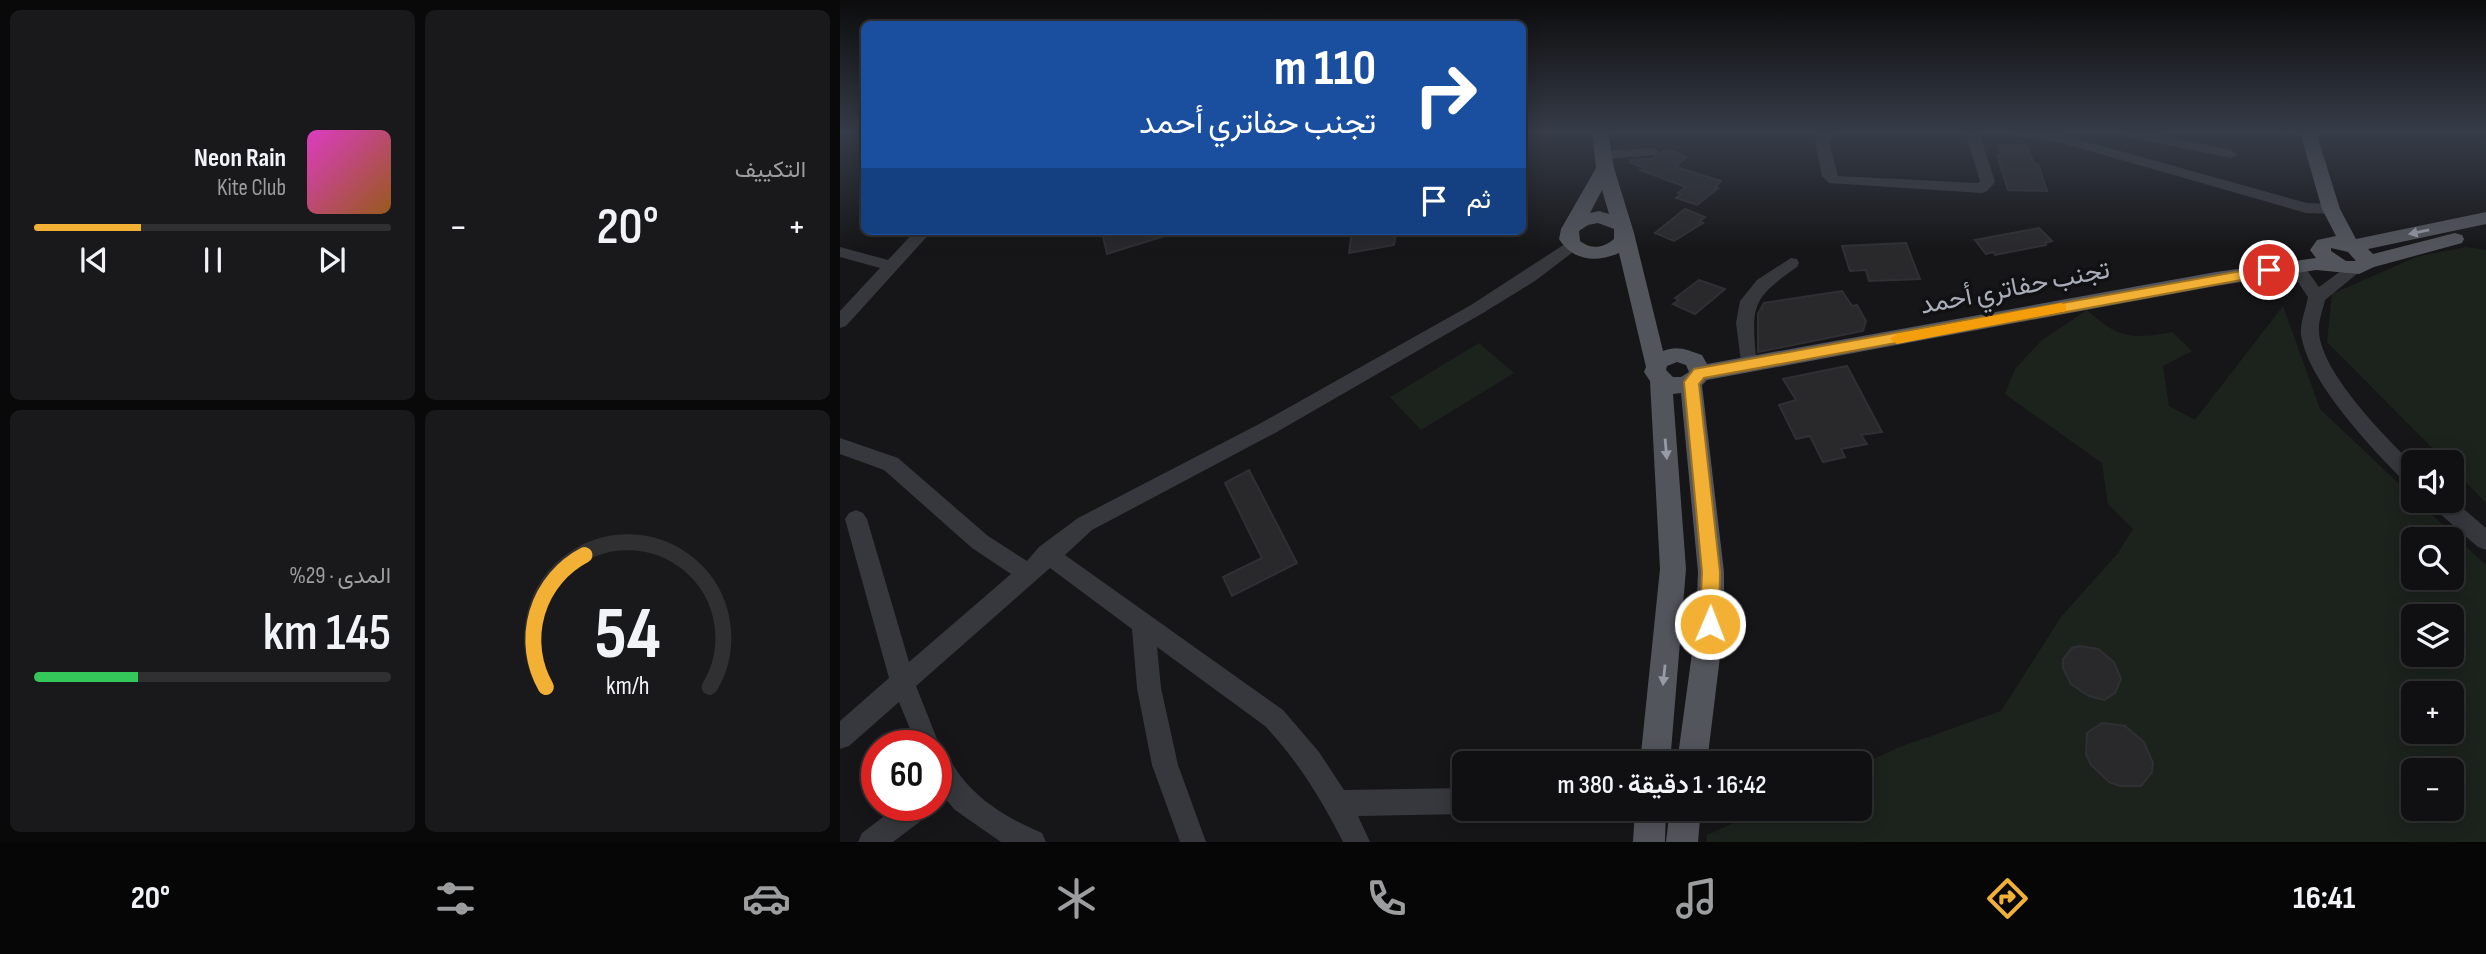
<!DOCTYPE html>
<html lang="ar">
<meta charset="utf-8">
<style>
body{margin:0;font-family:"Sofia Sans Condensed",Vazirmatn,sans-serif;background:#19191b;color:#f1f3f6;direction:rtl;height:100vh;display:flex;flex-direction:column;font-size:26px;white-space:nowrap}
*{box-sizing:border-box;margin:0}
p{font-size:23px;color:#9c9d9f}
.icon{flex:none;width:38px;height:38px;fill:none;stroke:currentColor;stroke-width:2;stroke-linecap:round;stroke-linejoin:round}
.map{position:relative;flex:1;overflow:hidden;direction:ltr}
.sheet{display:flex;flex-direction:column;gap:10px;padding:10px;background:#09090a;width:840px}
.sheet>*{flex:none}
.guide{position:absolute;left:21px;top:21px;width:665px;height:214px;border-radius:10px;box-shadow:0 4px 18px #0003,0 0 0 2px #303032;direction:rtl;background:#1a4fa0;color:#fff;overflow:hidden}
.buttons{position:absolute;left:1561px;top:450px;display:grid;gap:14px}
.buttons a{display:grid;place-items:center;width:63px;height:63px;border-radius:10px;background:#101012;box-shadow:0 4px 18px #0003,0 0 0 2px #303032;font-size:35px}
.speed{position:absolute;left:21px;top:730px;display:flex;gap:14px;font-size:35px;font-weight:700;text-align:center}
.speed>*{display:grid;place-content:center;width:91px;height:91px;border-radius:50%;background:#101012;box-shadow:0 4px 18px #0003,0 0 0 2px #303032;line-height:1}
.speed .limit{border:10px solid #d22;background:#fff;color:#111}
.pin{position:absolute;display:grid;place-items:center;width:60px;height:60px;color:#fff;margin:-30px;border:4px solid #fff;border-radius:50%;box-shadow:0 2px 7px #0007}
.me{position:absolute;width:77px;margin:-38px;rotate:1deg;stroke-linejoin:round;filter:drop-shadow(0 0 5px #0008)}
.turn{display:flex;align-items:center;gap:24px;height:147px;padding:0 35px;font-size:32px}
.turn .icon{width:91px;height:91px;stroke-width:2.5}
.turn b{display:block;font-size:49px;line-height:60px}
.then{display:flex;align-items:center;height:66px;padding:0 35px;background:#0003;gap:14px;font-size:26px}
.big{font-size:52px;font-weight:600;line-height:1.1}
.sheet .tile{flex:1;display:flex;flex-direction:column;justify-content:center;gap:10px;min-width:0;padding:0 24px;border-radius:10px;background:#19191b}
.sheet .dial{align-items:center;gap:0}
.dial svg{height:182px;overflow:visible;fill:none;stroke:#303032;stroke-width:7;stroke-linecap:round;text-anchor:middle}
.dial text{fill:#f1f3f6;stroke:none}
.song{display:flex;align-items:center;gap:21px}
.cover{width:84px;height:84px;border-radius:10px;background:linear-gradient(135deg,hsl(310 70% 55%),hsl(30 70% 35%))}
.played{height:7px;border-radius:4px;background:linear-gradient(90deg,#f2b134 30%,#303032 30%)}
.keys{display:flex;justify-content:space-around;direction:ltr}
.heat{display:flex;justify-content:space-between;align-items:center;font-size:38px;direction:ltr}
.charge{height:10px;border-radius:5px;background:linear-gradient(90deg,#34c759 29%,#303032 0)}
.sheet .tiles{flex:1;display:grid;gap:10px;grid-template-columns:repeat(2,1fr)}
.trip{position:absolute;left:612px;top:751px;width:420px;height:70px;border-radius:10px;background:#101012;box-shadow:0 4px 18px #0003,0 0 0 2px #303032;font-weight:600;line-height:70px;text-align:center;direction:rtl}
.dock{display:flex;height:112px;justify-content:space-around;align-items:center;background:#060607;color:#9c9d9f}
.dock .icon{width:49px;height:49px}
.dock .active{color:#f2b134}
.dock b{font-size:32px;color:#f1f3f6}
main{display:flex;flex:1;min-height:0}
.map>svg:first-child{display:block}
.green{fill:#1c231d;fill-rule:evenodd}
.building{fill:#29292c;stroke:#303034;stroke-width:2}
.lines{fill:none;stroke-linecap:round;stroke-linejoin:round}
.minor{fill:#37383d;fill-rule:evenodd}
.major{fill:#53555c;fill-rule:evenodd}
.oneway{fill:#979ba6}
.route{fill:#f2b134;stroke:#9d7322;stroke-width:2}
.slow{fill:#f59e0b}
.labels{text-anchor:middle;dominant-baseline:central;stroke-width:7;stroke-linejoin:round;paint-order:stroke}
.street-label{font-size:26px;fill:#a8adb8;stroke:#111113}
</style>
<main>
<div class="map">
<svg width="1646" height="842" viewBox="0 0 1646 842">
<rect width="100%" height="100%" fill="#161618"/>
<path class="green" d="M1626 247 1646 250V503L1612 468V462H1606L1487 342 1492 294 1576 257Z
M1443 306 1480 409 1573 497V500L1577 501 1646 565V842H867V835L925 809 1020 808V765L1060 747 1161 711 1221 617 1278 553 1293 529 1268 504 1262 463 1165 394 1175 369 1201 341 1247 310C1278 338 1290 340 1332 332L1352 351 1323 366 1329 406 1355 420ZM1573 539H1612V578H1573ZM1573 616H1612V654H1573ZM1573 693H1612V732H1573ZM1573 770H1612V808H1573Z
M639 343 674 373 581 430 550 397Z"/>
<path class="building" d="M1158 145 1187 146 1194 164H1198L1207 191 1168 190 1157 155H1161Z
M827 149 846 157 836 167 881 181 875 187 878 188 857 205 836 198 841 194 838 193 846 187 800 170 803 168 790 162 791 160 812 159Z
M845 209 865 217 859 222 863 223 834 241 815 233Z
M1199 228 1212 241 1205 243 1206 245 1155 255 1153 252 1146 254 1135 240Z
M278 231H331V234L267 254 263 236Z
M512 231H556L554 245 509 253Z
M1066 243 1080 279 1029 281 1026 270 1010 271 1002 246Z
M859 280 885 289 855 314 833 304 839 300 835 298Z
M1002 291 1012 306 1017 305 1026 321 1023 331 918 352V314L924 303Z
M1007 366 1042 432 1021 435 1027 444 1001 449 1005 457 983 462 970 436 956 439 939 405 956 400 943 379Z
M409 470 457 563 392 596 383 577 422 558 385 483Z
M1240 646 1258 649 1274 662 1281 679 1275 693 1264 700 1249 696 1231 684 1223 668V659L1232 648Z
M1262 723 1285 726 1304 742 1313 763 1312 772 1301 786H1280L1269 782 1251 765 1246 754 1247 733Z"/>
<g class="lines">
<path class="minor" d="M981 132H995L989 142 998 176 1138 183 1140 181 1125 132H1139L1155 182 1147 191 1142 193 989 183 982 176 975 142Z
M1167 132 1223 135 1467 203 1491 204 1499 209 1491 214 1466 213 1222 143 1174 136Z
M1277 132H1306L1391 150 1398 154 1391 158 1284 136Z
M811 148 816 149 818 152 816 155 764 159 757 155 764 151Z
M75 231H92L6 326 0 328V311L40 268 0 257V247L48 260Z
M731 240 737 241 739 245 737 249 695 281 643 313 435 433 252 530 225 555 443 710 479 752 504 790 625 788V808L634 810 625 814 518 816 530 842H503C482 800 458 761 425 726L317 647 321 688 338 765 366 842H340L312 765 297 688 292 629 210 568 76 686 101 749 105 750C125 793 160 815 202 833L206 842H161L115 810 96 788V746H77L59 702 9 746 0 749V721L49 678 5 519 9 513 16 510 23 513 27 519 69 662 171 574 132 548 44 470 0 454V438L58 458 148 536 187 561 199 547 238 518 421 423 631 305Z
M951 258 957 259 959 263 957 267C913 298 911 304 916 357L913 362H901L896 323 900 301 917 280Z
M1455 261 1461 262 1479 287 1509 265 1515 264 1523 269 1485 300C1483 310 1478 321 1479 332 1481 372 1545 437 1573 464V485L1566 483C1533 450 1467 381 1461 334 1460 322 1466 309 1468 297L1447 266Z
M1612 499 1646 528V550L1638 547 1591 506 1588 500Z
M59 805H94L90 814 53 842H18L22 833Z"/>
<path class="major" d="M752 132H768L774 168 794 233 823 351C838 345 847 350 862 355L867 364 1376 272 1476 258 1470 250 1477 240 1496 236 1482 209 1460 132H1476L1500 209 1516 239 1646 212V224L1528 249 1533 254 1615 233 1622 235 1624 239 1622 243 1534 267 1519 274 1476 270 1376 286 867 380 862 385 884 572V624L867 763H837L856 624 858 572 841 393 833 394 846 569 830 763H800L820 569 810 381 804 372 806 367 779 253C756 263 733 261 719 239L721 229 756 168ZM762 190 769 214 759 211 750 213ZM758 223 774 229V239C763 248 752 250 740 241L739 231 748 225ZM1491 248 1508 252 1516 261H1506L1491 251ZM837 362 846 365 849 372 841 377H833L826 370 827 366Z
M795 808H826L825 842H793Z
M830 808H861L858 842H826Z"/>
</g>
<defs><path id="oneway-solid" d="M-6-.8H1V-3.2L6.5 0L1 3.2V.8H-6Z" transform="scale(1.75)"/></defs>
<g class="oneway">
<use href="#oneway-solid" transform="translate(1579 232) rotate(168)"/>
<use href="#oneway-solid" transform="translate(826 449) rotate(85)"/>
<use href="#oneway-solid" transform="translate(824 675) rotate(96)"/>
</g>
<linearGradient id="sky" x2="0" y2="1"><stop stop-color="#0c0c0d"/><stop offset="0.53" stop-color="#363c48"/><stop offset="1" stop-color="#363c48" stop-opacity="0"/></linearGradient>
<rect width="1646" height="250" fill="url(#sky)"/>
<path class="route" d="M1429 266 1434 267V274L864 378 859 384 880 572 879 624 876 630 870 632 863 630 860 624 862 572 844 382 854 369Z"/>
<path class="slow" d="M1221 303 1226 305V311L1057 344 1050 339 1057 334Z"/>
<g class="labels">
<g class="street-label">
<text transform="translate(1175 288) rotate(-11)">تجنب حفاتري أحمد</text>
</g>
</g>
</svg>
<div class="buttons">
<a><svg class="icon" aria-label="sound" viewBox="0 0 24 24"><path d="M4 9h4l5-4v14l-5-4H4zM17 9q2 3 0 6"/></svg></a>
<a><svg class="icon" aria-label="search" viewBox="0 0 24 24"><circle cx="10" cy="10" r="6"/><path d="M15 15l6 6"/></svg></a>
<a><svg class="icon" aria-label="layers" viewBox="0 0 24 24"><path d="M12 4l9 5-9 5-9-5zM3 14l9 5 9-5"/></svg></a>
<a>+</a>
<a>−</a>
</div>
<div class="speed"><div class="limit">60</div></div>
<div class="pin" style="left:1429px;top:270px;background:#d93025"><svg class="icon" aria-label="arrive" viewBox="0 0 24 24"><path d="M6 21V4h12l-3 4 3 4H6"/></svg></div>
<svg class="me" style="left:870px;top:624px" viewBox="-20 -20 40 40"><circle r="17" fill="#f2b134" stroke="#fff" stroke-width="3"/><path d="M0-11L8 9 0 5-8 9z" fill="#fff"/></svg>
<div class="trip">16:42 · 1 دقيقة · 380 m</div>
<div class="guide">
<div class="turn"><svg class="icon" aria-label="right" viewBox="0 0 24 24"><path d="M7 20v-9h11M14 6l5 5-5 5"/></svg><div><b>110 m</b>تجنب حفاتري أحمد</div></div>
<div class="then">ثم<svg class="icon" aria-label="arrive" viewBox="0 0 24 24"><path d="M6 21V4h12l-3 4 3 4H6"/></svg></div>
</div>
</div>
<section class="sheet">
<div class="tiles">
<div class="tile"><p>التكييف</p>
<div class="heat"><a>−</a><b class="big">20°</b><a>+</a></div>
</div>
<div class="tile">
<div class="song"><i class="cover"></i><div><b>Neon Rain</b><p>Kite Club</p></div></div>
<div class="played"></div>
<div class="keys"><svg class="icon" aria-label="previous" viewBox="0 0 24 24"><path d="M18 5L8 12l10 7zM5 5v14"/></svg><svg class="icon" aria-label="pause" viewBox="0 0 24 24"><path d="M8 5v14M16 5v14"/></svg><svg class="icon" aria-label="next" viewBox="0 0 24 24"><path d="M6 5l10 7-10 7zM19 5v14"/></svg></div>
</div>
<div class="tile dial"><svg viewBox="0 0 100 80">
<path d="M14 69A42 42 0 1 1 86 69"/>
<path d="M14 69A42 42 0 0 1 31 11" stroke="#f2b134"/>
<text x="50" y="56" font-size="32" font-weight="700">54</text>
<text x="50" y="72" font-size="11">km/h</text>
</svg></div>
<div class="tile"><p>المدى · 29%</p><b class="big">145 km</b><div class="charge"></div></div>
</div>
</section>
</main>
<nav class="dock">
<b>16:41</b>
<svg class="icon active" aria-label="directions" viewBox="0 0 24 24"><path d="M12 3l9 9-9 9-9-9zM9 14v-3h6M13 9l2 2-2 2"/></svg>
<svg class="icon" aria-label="music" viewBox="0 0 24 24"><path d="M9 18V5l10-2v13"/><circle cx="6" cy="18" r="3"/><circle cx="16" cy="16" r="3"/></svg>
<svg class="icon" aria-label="phone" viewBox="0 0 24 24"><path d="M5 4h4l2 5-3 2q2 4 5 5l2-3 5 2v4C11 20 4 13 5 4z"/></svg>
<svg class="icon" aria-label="climate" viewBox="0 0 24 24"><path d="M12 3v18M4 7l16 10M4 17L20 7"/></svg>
<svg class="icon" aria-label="car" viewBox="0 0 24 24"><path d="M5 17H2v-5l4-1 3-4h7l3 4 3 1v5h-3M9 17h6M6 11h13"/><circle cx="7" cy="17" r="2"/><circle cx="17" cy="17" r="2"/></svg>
<svg class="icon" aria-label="filters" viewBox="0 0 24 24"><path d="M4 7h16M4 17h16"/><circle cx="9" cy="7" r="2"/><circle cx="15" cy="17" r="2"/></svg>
<b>20°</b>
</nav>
